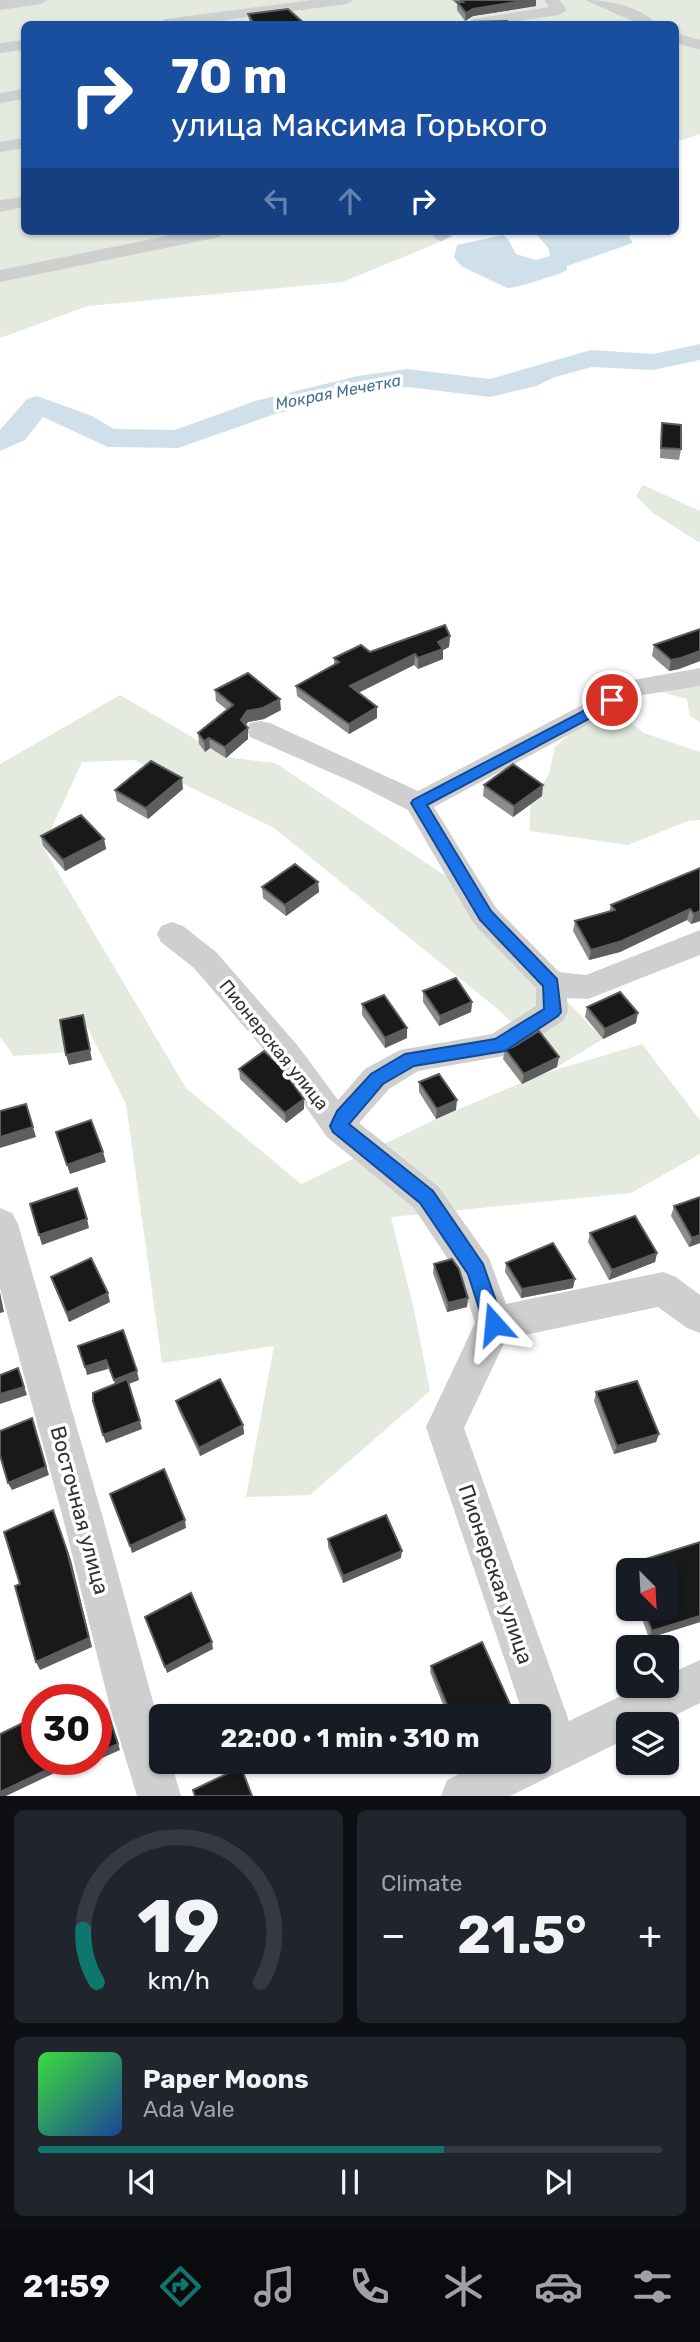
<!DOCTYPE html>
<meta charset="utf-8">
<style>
body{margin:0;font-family:Rubik,sans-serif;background:#20242c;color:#f1f3f6;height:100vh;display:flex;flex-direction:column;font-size:26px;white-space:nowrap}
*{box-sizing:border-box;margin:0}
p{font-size:23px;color:#9ea1a6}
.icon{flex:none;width:38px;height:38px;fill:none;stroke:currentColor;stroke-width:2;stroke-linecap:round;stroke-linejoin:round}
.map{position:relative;height:1796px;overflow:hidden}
.panel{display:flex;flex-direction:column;gap:14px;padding:14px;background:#0d0f14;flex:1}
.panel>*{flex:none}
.hud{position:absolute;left:21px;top:21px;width:658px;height:214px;border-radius:10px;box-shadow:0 2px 5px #0004;background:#1a4fa0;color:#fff;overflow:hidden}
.needle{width:46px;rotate:156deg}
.controls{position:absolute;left:616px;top:1558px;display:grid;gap:14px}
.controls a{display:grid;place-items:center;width:63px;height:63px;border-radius:10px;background:#171b24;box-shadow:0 2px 5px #0004;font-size:35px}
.speed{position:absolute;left:21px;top:1684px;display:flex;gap:14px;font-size:35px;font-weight:700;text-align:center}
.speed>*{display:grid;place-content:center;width:91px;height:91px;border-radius:50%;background:#171b24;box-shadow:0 2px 5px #0004;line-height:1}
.speed .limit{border:10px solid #d22;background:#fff;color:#111}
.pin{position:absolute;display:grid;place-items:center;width:60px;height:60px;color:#fff;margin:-30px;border:4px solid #fff;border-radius:50%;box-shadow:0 2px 7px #0007}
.me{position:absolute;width:77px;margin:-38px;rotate:342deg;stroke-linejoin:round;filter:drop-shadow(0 0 5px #0008)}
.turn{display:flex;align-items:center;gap:24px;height:147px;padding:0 35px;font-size:32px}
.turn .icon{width:91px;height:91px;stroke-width:2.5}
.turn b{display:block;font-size:49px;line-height:60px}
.lanes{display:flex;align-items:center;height:66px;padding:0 35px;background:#0003;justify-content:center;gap:35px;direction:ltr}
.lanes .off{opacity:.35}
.big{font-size:52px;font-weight:700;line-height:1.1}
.panel .widget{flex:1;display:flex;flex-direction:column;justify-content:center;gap:10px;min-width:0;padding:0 24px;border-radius:10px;background:#20242c}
.panel .dial{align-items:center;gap:0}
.dial svg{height:182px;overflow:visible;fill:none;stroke:#363941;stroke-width:7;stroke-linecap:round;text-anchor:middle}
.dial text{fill:#f1f3f6;stroke:none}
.song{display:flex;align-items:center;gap:21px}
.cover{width:84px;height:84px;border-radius:10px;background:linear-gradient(135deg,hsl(120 70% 55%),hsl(220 70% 35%))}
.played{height:7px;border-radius:4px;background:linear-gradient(90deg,#0f766e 65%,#363941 65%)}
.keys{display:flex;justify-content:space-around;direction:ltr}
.heat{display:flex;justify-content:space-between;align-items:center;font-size:38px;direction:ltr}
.panel .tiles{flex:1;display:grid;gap:14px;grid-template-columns:1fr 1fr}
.widget:last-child{grid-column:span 2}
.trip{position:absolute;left:149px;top:1704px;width:402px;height:70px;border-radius:10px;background:#171b24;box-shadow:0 2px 5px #0004;font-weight:700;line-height:70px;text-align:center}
.dock{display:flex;height:112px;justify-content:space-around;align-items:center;background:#090b0e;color:#9ea1a6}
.dock .icon{width:49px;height:49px}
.dock .selected{color:#0f766e}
.dock b{font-size:32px;color:#f1f3f6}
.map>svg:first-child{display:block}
.green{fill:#e5eade}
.water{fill:#cfe0eb}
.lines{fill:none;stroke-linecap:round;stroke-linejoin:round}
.river{fill:#cfe0eb;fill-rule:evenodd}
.minor{fill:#cfcfcf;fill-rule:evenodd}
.wall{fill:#8c8c8c}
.shaded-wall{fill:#5e5e5e}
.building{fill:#191919;stroke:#5e5e5e;stroke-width:2}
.route{fill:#1a73e8;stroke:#114b97;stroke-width:2}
.labels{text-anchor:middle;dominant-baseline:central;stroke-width:7;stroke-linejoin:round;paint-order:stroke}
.far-water-label{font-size:16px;font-style:italic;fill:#437190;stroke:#fff}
.street-label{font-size:18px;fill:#323232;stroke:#fff}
.near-street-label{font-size:21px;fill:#323232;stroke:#fff}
</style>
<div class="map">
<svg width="700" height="1796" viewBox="0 0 700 1796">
<rect width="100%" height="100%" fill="#fff"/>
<path class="green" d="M0 0H700V134L676 142V24H24V231H453L452 237 343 282 88 306 0 338Z
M643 485 700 511V543L653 513 636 496Z
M700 682V722L690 716 687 699 662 692Z
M120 695 226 757 275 763 449 878 603 1039 557 1067 500 1011 274 828 134 760 82 762 43 847 186 1088 301 1184 436 1119 542 1074 642 1044 700 1120V1154L631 1193 391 1217 414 1310 430 1391 310 1495 246 1497 274 1346 162 1363 126 1104 86 1025 67 1052 14 1056 0 1037V764Z
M619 713 644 733 700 752V820L688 821 628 845 530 831V805L549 774 555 747 580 725Z"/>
<path class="water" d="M534 231H633L629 237 633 243 567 266V270C558 275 517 288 507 288L461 266 454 257 457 245 503 235 508 239 516 254 536 260 550 256 549 249Z"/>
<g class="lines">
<path class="river" d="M700 344V360L653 370 592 367 555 377 536 386 490 397 407 387 358 394 275 414 178 448 108 447 43 417 25 440 0 451V430L27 399 37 396 92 416 114 429 175 430 255 401 358 376 407 369 490 379 591 350 653 354Z"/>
<path class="minor" d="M0 0H48L41 4 0 10Z
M313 0H354L347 4 196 24H157L165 19Z
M544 0H559L567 10 559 15 498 24H465L473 19 549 7Z
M585 0C609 0 639 6 657 24H639Z
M676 33 700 40V50L676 43Z
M24 40V50L0 53V43Z
M24 89V99L0 103V93Z
M24 138V148L0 152V142Z
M24 197V207L0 212V200Z
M191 231H228L219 237 0 282V270Z
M431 231H449L451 235 442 241 435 239Z
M700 668V686L643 695 434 807 496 908 559 972 586 975 700 930V955L588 999 567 998 568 1012 563 1021 510 1055 418 1071 389 1089 359 1123 438 1186 489 1258 506 1304 663 1272 676 1277 700 1295V1333L687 1328 658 1307 506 1339 464 1428 569 1721 644 1685H667V1675L700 1660V1703L658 1724H628V1738L510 1796H441L447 1780 484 1762H539V1717H524L426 1427 475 1323 460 1277 414 1208 327 1137 276 1064 194 968 161 942 157 934 161 926 172 922 183 926 216 952 298 1046 338 1100 365 1069 400 1050 492 1034 536 1006V988L474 924 408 810 357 784 250 737 247 730 250 723 260 721 270 723 418 791 628 681Z
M0 1208 12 1213 18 1224 103 1518 161 1731V1762H171L181 1796H137L110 1707 63 1518 0 1288Z"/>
</g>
<path class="wall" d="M452 0H536V6L473 16 465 21 457 10V4Z
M248 14 305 24H251L249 20Z
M662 423 681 449 679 460 660 458 661 434Z
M700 629V661L679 669 669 671 652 656 654 645Z
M450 636 449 647 443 650V659L418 669 414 665 358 693 377 718 349 734 297 696 296 686 334 665V658L370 652Z
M215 690 281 710 264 719 248 722 245 725 248 739 226 758 210 748 205 752 199 744 198 733 227 710 216 701Z
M484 785 542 796 513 817 483 796Z
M183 789 148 819 117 801 115 790Z
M41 836 104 839 106 849 65 871 43 846Z
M700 868V921L691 924 687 920 620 952 589 960 573 931 575 921 609 912 611 905Z
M318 882 319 892 286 916 263 898 262 887Z
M423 991 472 1002 471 1012 439 1026 423 1002Z
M362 1004 407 1038 385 1048 362 1015Z
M587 1007 636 1023 603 1039 585 1017Z
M505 1049 557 1067 522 1084 503 1059Z
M239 1069 304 1099V1109L286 1123 240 1079Z
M419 1082 456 1110 436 1119 419 1092Z
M674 1206 700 1243 689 1247 671 1216Z
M590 1233 657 1253 655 1262 609 1280 588 1242Z
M506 1263 573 1288 521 1298 505 1272Z
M434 1264 468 1298 467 1307 447 1312 433 1273Z
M51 1277 110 1302 69 1322 54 1286Z
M596 1392 659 1434 656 1442 614 1454 594 1401Z
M176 1401 243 1425 244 1434 200 1456 178 1409Z
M328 1539 401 1558 343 1583 328 1547Z
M700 1542V1622L649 1638 638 1608H667L628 1570V1584L624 1572 627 1565Z
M431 1666 514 1713 513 1717H448L430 1672Z"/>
<path class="shaded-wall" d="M529 0H536V6L473 16 465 21 466 13 473 9Z
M450 636 449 647 443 650V659L418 669V658L438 642Z
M700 651V661L679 669 669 671 671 660Z
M415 654 414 665 350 697V686Z
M280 699 281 710 264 719 248 722 242 731 241 720 247 711Z
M377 707V718L349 734V724Z
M248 728V739L226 758 225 747Z
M209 738 210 748 205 752 204 741Z
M182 778 183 789 148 819 146 808Z
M543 785 542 796 513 817 514 806Z
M104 839 106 849 65 871 63 860Z
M318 882 319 892 286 916 285 905Z
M690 909 687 920 620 952 589 960 591 950Z
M700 911V921L691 924 694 914Z
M472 1002 471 1012 439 1026 440 1016Z
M638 1013 636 1023 603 1039 605 1029Z
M83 1015 92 1060 69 1065 66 1055Z
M407 1028V1038L385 1048V1038Z
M559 1057 557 1067 522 1084 524 1074Z
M304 1099V1109L286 1123 285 1113Z
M457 1100 456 1110 436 1119 437 1109Z
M33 1127 36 1137 0 1148V1137Z
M103 1152 106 1162 70 1174 67 1165Z
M87 1219 89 1228 42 1245 39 1235Z
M700 1235V1243L689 1247 692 1238Z
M657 1253 655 1262 609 1280 612 1270Z
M575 1279 573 1288 521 1298 522 1289Z
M0 1292 4 1312 0 1313Z
M108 1293 110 1302 69 1322 67 1313Z
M468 1298 467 1307 447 1312 448 1303Z
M106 1360 108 1369 87 1375 85 1367Z
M18 1368 27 1395 0 1404V1394Z
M137 1371 139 1380 116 1389 114 1380Z
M32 1418 49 1475 12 1490 8 1483Z
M140 1421 142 1429 106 1443 103 1435Z
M243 1425 244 1434 200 1456 199 1448Z
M659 1434 656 1442 614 1454 617 1446Z
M53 1510 71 1560 92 1647 40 1670 36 1662Z
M185 1520 186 1528 132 1553 130 1546Z
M402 1551 401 1558 343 1583V1576Z
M700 1616V1622L649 1638 652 1631Z
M212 1642 213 1649 167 1673 165 1667Z
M107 1710 120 1750 84 1766 81 1761 85 1759H96V1754Z
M70 1759H81L82 1760 6 1796H0V1792Z"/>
<path class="building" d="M461 0H529L473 9 466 13 457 2H463Z
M288 9 305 24H254L248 14Z
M507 21 510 24H476L473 22Z
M662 423 681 425V449L661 448Z
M445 625 450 636 438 642 443 649 418 658 415 654 350 686 377 707 349 724 296 686 339 662 334 658 361 645 370 652Z
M700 629V651L681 658 671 660 654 645Z
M248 673 280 699 263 708 247 711 241 720 248 728 225 747 209 738 204 741 198 733 233 705 215 690Z
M151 761 182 778 146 808 115 790Z
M513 764 543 785 514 806 484 785Z
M81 815 104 839 63 860 41 836Z
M295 864 318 882 285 905 262 887Z
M700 868V911L694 914 690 909 622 941 591 950 575 921 615 910 611 905Z
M456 978 472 1002 440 1016 423 991Z
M620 992 638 1013 605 1029 587 1007Z
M384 995 407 1028 385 1038 362 1004Z
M83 1015 90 1050 66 1055 60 1020Z
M539 1031 559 1057 524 1074 505 1049 513 1047Z
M264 1051 281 1067 304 1099 285 1113 239 1069Z
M439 1074 457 1100 437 1109 419 1082Z
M26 1104 33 1127 0 1137V1111Z
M91 1120 103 1152 67 1165 56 1132Z
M77 1188 87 1219 39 1235 30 1204Z
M700 1197V1235L692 1238 674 1206Z
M635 1216 657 1253 612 1270 590 1233Z
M553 1243 575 1279 522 1289 506 1263Z
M91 1258 108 1293 67 1313 51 1277Z
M452 1259 459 1269 468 1298 448 1303 434 1264Z
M123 1330 137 1371 114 1380 106 1360 85 1367 78 1346Z
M18 1368 24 1387 0 1394V1375Z
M127 1379 140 1421 103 1435 93 1401V1393Z
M220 1379 243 1425 199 1448 176 1401Z
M637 1381 659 1434 617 1446 596 1392Z
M32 1418 46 1467 8 1483 0 1455V1431Z
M164 1469 185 1520 130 1546 110 1494Z
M53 1510 67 1551 89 1638 36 1662 15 1586 20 1584 4 1532Z
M386 1515 402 1551 343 1576 328 1539Z
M700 1542V1616L652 1631 643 1608H667V1570H629L627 1565Z
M191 1593 212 1642 165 1667 145 1617Z
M482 1642 514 1713 506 1717H452L431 1666Z
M107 1710 118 1744 96 1754V1715Z
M33 1718 37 1731V1759H70L0 1792V1734Z
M241 1767 252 1796H195L193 1790Z"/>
<path class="route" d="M612 696 617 697V704L427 805 491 911 557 979 561 1012 558 1016 505 1051 414 1066 383 1084 349 1124 433 1191 483 1264 504 1324 501 1331 494 1334 487 1331 484 1324 468 1274 420 1203 333 1132 330 1126 337 1111 371 1074 405 1054 495 1039 544 1009 543 986 480 920 411 803 413 800Z"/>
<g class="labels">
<g class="far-water-label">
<text transform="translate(338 392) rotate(-11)">Мокрая Мечетка</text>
</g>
<g class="street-label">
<text transform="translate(274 1045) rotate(51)">Пионерская улица</text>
</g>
<g class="near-street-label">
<text transform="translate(80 1510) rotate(75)">Восточная улица</text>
<text transform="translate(496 1574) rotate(71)">Пионерская улица</text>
</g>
</g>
</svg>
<div class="controls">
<a><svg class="needle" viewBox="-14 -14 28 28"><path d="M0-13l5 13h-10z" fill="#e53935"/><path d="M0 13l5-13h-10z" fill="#9ea1a6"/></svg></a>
<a><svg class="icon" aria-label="search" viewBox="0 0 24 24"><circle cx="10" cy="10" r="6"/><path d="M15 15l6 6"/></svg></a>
<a><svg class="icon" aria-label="layers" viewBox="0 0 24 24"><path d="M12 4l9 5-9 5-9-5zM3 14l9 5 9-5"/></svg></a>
</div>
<div class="speed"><div class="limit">30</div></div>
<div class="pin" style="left:612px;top:700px;background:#d93025"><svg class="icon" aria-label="arrive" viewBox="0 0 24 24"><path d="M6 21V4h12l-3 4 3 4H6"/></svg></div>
<svg class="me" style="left:494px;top:1324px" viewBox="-20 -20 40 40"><path d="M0-17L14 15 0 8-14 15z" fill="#1a73e8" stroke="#fff" stroke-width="4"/></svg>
<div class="trip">22:00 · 1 min · 310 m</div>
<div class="hud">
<div class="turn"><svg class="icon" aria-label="right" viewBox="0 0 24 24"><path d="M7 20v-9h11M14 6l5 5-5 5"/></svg><div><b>70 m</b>улица Максима Горького</div></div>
<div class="lanes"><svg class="icon off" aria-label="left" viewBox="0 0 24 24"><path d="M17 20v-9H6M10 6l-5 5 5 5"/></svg><svg class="icon off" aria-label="ahead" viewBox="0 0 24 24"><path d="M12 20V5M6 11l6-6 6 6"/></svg><svg class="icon" aria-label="right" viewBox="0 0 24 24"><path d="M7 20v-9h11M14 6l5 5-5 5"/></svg></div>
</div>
</div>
<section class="panel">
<div class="tiles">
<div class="widget dial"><svg viewBox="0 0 100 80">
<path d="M14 69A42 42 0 1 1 86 69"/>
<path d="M14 69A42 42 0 0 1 8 46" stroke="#0f766e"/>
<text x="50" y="56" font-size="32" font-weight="700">19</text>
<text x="50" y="72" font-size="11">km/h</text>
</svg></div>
<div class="widget"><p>Climate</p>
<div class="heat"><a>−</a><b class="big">21.5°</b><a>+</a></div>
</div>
<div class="widget">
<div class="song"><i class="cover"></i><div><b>Paper Moons</b><p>Ada Vale</p></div></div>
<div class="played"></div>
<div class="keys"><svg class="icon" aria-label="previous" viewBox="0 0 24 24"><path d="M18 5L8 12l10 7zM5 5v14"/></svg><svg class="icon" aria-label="pause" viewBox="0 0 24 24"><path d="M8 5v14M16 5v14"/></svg><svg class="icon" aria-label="next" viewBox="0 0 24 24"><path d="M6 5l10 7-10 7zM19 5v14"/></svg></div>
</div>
</div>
</section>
<nav class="dock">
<b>21:59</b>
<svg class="icon selected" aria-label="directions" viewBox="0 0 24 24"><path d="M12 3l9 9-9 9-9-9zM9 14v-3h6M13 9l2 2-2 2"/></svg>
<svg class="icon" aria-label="music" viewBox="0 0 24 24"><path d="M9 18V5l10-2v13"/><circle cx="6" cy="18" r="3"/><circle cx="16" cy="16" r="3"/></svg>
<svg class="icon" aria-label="phone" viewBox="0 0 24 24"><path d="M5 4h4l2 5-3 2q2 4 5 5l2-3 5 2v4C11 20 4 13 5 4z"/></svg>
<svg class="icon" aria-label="climate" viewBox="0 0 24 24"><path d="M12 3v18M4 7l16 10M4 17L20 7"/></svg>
<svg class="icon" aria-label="car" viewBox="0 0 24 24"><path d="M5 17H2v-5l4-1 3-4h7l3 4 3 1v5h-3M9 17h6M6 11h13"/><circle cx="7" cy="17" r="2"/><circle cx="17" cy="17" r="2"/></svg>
<svg class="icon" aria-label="filters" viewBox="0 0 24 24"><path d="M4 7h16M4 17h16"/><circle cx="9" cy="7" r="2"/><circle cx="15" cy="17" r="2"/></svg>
</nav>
